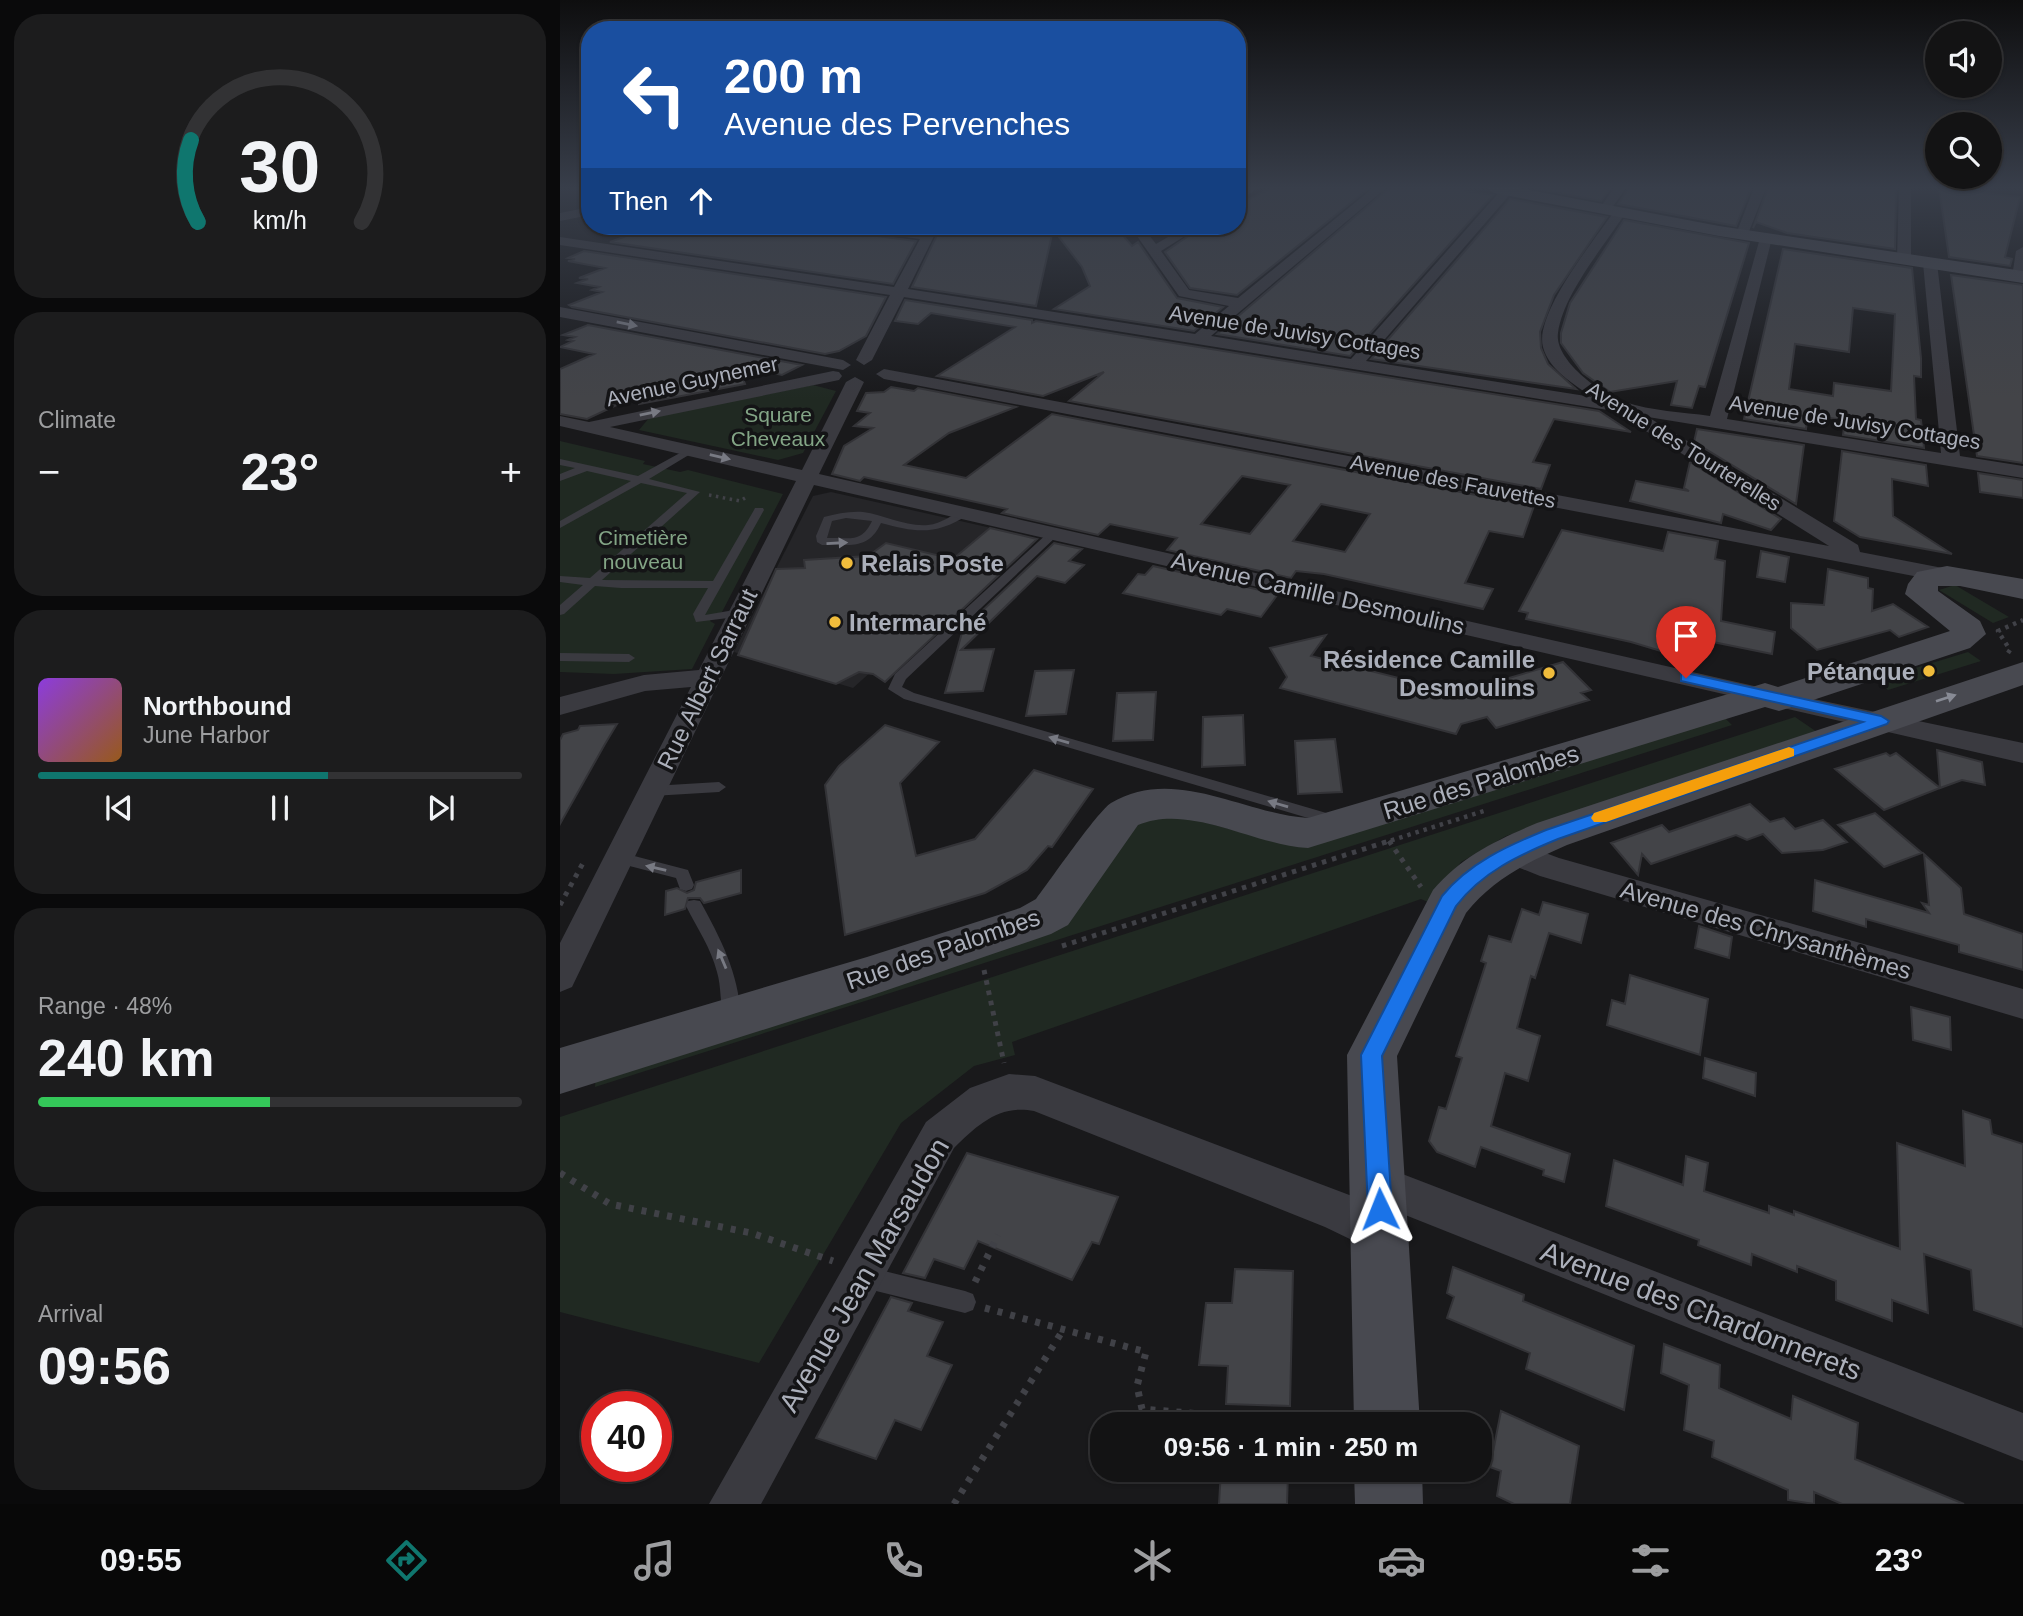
<!DOCTYPE html>
<meta charset="utf-8">
<style>
body{margin:0;font-family:Helvetica,sans-serif;background:#1c1c1d;color:#f1f3f6;height:100vh;display:flex;flex-direction:column;font-size:26px;white-space:nowrap}
*{box-sizing:border-box;margin:0}
p{font-size:23px;color:#9d9ea0}
.icon{flex:none;width:38px;height:38px;fill:none;stroke:currentColor;stroke-width:2;stroke-linecap:round;stroke-linejoin:round}
.map{position:relative;flex:1;overflow:hidden}
.sheet{display:flex;flex-direction:column;gap:14px;padding:14px;background:#0a0a0b;width:560px}
.sheet>*{flex:none}
.banner{position:absolute;left:21px;top:21px;width:665px;height:214px;border-radius:28px;box-shadow:0 2px 5px #0004,0 0 0 2px #323234;background:#1a4fa0;color:#fff;overflow:hidden}
.controls{position:absolute;left:1365px;top:21px;display:grid;gap:14px}
.controls a{display:grid;place-items:center;width:77px;height:77px;border-radius:50%;background:#131314;box-shadow:0 2px 5px #0004,0 0 0 2px #323234;font-size:35px}
.speed{position:absolute;left:21px;top:1391px;display:flex;gap:14px;font-size:35px;font-weight:700;text-align:center}
.speed>*{display:grid;place-content:center;width:91px;height:91px;border-radius:50%;background:#131314;box-shadow:0 2px 5px #0004,0 0 0 2px #323234;line-height:1}
.speed .limit{border:10px solid #d22;background:#fff;color:#111}
.pin{position:absolute;display:grid;place-items:center;width:60px;height:60px;color:#fff;margin:-72px -30px;border-radius:50% 50% 50% 0;rotate:-45deg;box-shadow:0 0 7px #0007}
.pin .icon{rotate:45deg}
.me{position:absolute;width:77px;margin:-38px;rotate:358deg;stroke-linejoin:round;filter:drop-shadow(0 0 5px #0008)}
.turn{display:flex;align-items:center;gap:24px;height:147px;padding:0 28px;font-size:32px}
.turn .icon{width:91px;height:91px;stroke-width:2.5}
.turn b{display:block;font-size:49px;line-height:60px}
.then{display:flex;align-items:center;height:66px;padding:0 28px;background:#0003;gap:14px;font-size:26px}
.big{font-size:52px;font-weight:600;line-height:1.1}
.sheet .card{flex:1;display:flex;flex-direction:column;justify-content:center;gap:10px;min-width:0;padding:0 24px;border-radius:28px;background:#1c1c1d}
.sheet .dial{align-items:center;gap:0}
.dial svg{height:182px;overflow:visible;fill:none;stroke:#323234;stroke-width:7;stroke-linecap:round;text-anchor:middle}
.dial text{fill:#f1f3f6;stroke:none}
.song{display:flex;align-items:center;gap:21px}
.cover{width:84px;height:84px;border-radius:10px;background:linear-gradient(135deg,hsl(270 70% 55%),hsl(30 70% 35%))}
.played{height:7px;border-radius:4px;background:linear-gradient(90deg,#0f766e 60%,#323234 60%)}
.keys{display:flex;justify-content:space-around;direction:ltr}
.heat{display:flex;justify-content:space-between;align-items:center;font-size:38px;direction:ltr}
.charge{height:10px;border-radius:5px;background:linear-gradient(90deg,#34c759 48%,#323234 0)}
.trip{position:absolute;left:530px;top:1412px;width:402px;height:70px;border-radius:28px;background:#131314;box-shadow:0 2px 5px #0004,0 0 0 2px #323234;font-weight:600;line-height:70px;text-align:center}
.tab-bar{display:flex;height:112px;justify-content:space-around;align-items:center;background:#080808;color:#9d9ea0}
.tab-bar .icon{width:49px;height:49px}
.tab-bar .current{color:#0f766e}
.tab-bar b{font-size:32px;color:#f1f3f6}
main{display:flex;flex:1;min-height:0}
.map>svg:first-child{display:block}
.built{fill:#252528}
.green{fill:#202922}
.building{fill:#434448;stroke:#333337;stroke-width:2;fill-rule:evenodd}
.lines{fill:none;stroke-linecap:round;stroke-linejoin:round}
.path-far3{stroke:#404147;stroke-width:3.5;stroke-dasharray:2.5 4.5;stroke-linecap:butt}
.path-far2{stroke:#404147;stroke-width:4.5;stroke-dasharray:3.5 5;stroke-linecap:butt}
.path-far1{stroke:#404147;stroke-width:5;stroke-dasharray:4.5 6;stroke-linecap:butt}
.path{stroke:#404147;stroke-width:7;stroke-dasharray:5 8;stroke-linecap:butt}
.lane{fill:#3a3a40;fill-rule:evenodd}
.street{fill:#3a3a40;fill-rule:evenodd}
.secondary{fill:#484950;fill-rule:evenodd}
.oneway{fill:#787a83}
.oneway2{fill:#888b95}
.route{fill:#1a73e8;stroke:#114b97;stroke-width:2}
.slow{fill:#f59e0b}
.poi-dot{fill:#f0bc3c;stroke:#141416;stroke-width:2.5}
.labels{text-anchor:middle;dominant-baseline:central;stroke-width:7;stroke-linejoin:round;paint-order:stroke}
.far-street-label{font-size:21px;fill:#abafba;stroke:#141416}
.far-park-label{font-size:21px;fill:#83a586;stroke:#141416}
.poi-label{font-size:24px;font-weight:bold;fill:#abafba;stroke:#141416;text-anchor:start}
.street-label{font-size:24px;fill:#abafba;stroke:#141416}
.near-street-label{font-size:28px;fill:#abafba;stroke:#141416}
</style>
<main>
<section class="sheet">
<div class="card dial"><svg viewBox="0 0 100 80">
<path d="M14 69A42 42 0 1 1 86 69"/>
<path d="M14 69A42 42 0 0 1 11 33" stroke="#0f766e"/>
<text x="50" y="56" font-size="32" font-weight="700">30</text>
<text x="50" y="72" font-size="11">km/h</text>
</svg></div>
<div class="card"><p>Climate</p>
<div class="heat"><a>−</a><b class="big">23°</b><a>+</a></div>
</div>
<div class="card">
<div class="song"><i class="cover"></i><div><b>Northbound</b><p>June Harbor</p></div></div>
<div class="played"></div>
<div class="keys"><svg class="icon" aria-label="previous" viewBox="0 0 24 24"><path d="M18 5L8 12l10 7zM5 5v14"/></svg><svg class="icon" aria-label="pause" viewBox="0 0 24 24"><path d="M8 5v14M16 5v14"/></svg><svg class="icon" aria-label="next" viewBox="0 0 24 24"><path d="M6 5l10 7-10 7zM19 5v14"/></svg></div>
</div>
<div class="card"><p>Range · 48%</p><b class="big">240 km</b><div class="charge"></div></div>
<div class="card"><p>Arrival</p><b class="big">09:56</b></div>
</section>
<div class="map">
<svg width="1463" height="1504" viewBox="0 0 1463 1504">
<rect width="100%" height="100%" fill="#19191b"/>
<path class="built" d="M271 492 463 535 293 688 174 652 253 496Z"/>
<path class="green" d="M253 385 276 391 243 453 218 460 79 430 89 418Z
M0 441 85 461 83 464 120 472 128 470 223 494 162 612 152 616 150 621 155 624 132 669 54 674 0 672Z
M1395 585 1449 617 1433 623 1379 590Z
M1408 652 1421 661 1328 690 1316 680Z
M1235 717 1257 732 946 836 901 862 870 903 861 899 452 1042 455 1055 414 1066 341 1123 199 1363 0 1312V1117Z
M1165 718 1172 725 35 1087 36 1071 473 934 567 827 599 810 721 843Z"/>
<path class="building" d="M711 188H809L677 295 630 288 605 252 643 226H677V205Z
M829 188H908L905 191 933 195 790 356 657 334Z
M973 188H1051L1041 201Z
M1069 188H1191L1176 226 1058 204Z
M1208 188H1336L1335 249 1227 233 1196 222 1193 228Z
M1379 188 1460 197 1445 257 1452 259 1450 266 1389 257Z
M950 199 1047 217 994 295 980 332 981 348 988 364 1016 389 811 359Z
M1064 220 1189 243 1145 387 1139 386 1132 408 1111 405 1117 381 1050 392 1023 373 1001 343V333L1010 303Z
M93 226H286L294 233 356 241 333 284 50 242Z
M526 226H555L572 246 578 242 617 298 663 307 634 331 494 309 530 286 522 267 493 229Z
M493 230 476 306 352 287 379 231Z
M1223 249 1352 268 1361 358V377L1354 376 1356 419 1361 420 1364 448 1283 435 1285 420 1248 415 1246 429 1184 419ZM1293 308 1335 314 1331 391 1274 383 1273 396 1229 389 1235 344 1289 352Z
M24 251 326 297 306 336 279 351 265 354 12 307 9 305 42 292 32 290 39 287 17 283 28 279 19 278 45 268 8 261 15 259 8 258Z
M1391 275 1463 285V463L1417 456Z
M345 300 472 320V323L476 321 1039 411 1071 432 994 419 973 462 990 465 981 489 509 401 544 372 483 396 377 376 455 327 371 313 358 324 335 321Z
M28 325 242 365 222 375 178 365 185 384 79 404 78 395 27 419 0 414V369L34 354 0 347 13 341 8 340 15 337 3 335Z
M331 387 354 391 358 388 456 407 389 433 344 465 406 478 492 414 974 506 963 537 929 531 905 583 933 589 923 609 764 574 736 571 731 578 607 550 617 538 550 524 538 535 442 513 447 509 304 477 300 481 272 474 284 446 313 428 294 426 310 413 297 411 306 393 324 392ZM682 476 730 485 690 534 641 524ZM761 504 810 514 785 552 733 541Z
M1137 429 1244 445 1236 504 1134 442Z
M1282 451 1366 465 1368 486 1332 479 1333 516 1392 554 1300 537 1274 521Z
M1130 462 1221 519 1211 530 1163 514 1161 523 1070 501 1076 481 1129 491 1124 488Z
M1418 473 1463 480V498L1420 492Z
M430 528 477 539 325 682 313 674 299 672 276 684 178 655 216 569 245 568 244 560 308 556 326 543 393 559Z
M1002 530 1103 551 1108 532 1158 541 1155 559 1165 561 1161 621 1215 632 1212 654 1138 639 1134 661 1071 642 966 619 968 613 959 611Z
M494 543 522 549 509 561 524 565 505 583 477 576 401 650 434 649 423 691 385 693 403 629Z
M1201 551 1229 557 1225 582 1197 577Z
M593 566 718 594 701 617 667 609 661 615 563 593 578 574 585 575Z
M1268 569 1308 578V588L1313 589 1312 611 1333 604 1368 627 1339 637 1330 630 1257 650 1231 628V603L1264 605Z
M766 635 751 656 898 693 1003 662 1031 690 1021 693 1029 700 936 728 927 717 901 724 896 734 720 688 727 677 710 648Z
M514 670 506 714 466 716 475 671Z
M596 692 593 740 553 741 557 693Z
M683 715 685 765 642 767 643 717Z
M57 724 45 744 0 824V740L3 734 18 730 20 726Z
M325 725 379 742 340 783 356 856 415 839 474 770 533 789 492 847 488 846 467 870 425 893 285 935 265 785 279 766Z
M775 739 782 792 738 794 735 741Z
M1377 750 1422 762 1425 785 1402 780 1380 788Z
M1326 753 1330 756 1336 753 1380 788 1324 810 1275 769Z
M1190 804 1210 822 1224 818 1235 829 1263 820 1287 842 1263 850 1222 853 1203 834 1187 840 1176 835 1091 864 1082 854 1078 875 1051 843 1102 825 1109 832Z
M1315 813 1362 853 1324 867 1278 825Z
M1364 854 1401 888 1404 914 1463 934V970L1399 952V945L1306 919V927L1253 911 1255 880 1369 913 1362 903 1369 905Z
M181 870V893L144 903 140 898H128L125 909 105 915 106 891 117 888 127 893 134 890 136 882Z
M983 902 1028 914 1021 943 989 933 975 978 971 976 957 1028 980 1036 968 1081 945 1073 931 1126 1010 1154 1004 1182 983 1175 984 1170 921 1147 915 1167 877 1152 869 1141 879 1107 886 1109 902 1058 896 1056 926 963 921 961 929 936 951 942 962 909 979 915Z
M1139 926 1172 937 1169 958 1135 948Z
M1070 975 1148 999 1140 1055 1047 1025 1052 1000 1065 1004Z
M1351 1007 1390 1017 1391 1050 1353 1040Z
M1145 1058 1196 1073 1195 1096 1143 1078Z
M1403 1111 1430 1120 1432 1134 1463 1144V1327L1414 1310 1411 1270 1364 1254 1368 1313 1332 1300V1321L1276 1300V1281L1237 1266V1272L1192 1254 1191 1265 1138 1245 1139 1240 1046 1206 1054 1160 1123 1185 1126 1156 1148 1163 1144 1191 1209 1213V1206L1234 1215V1211L1340 1249 1337 1143 1405 1166Z
M407 1153 558 1197 539 1244 532 1242 512 1280 418 1241 404 1269 374 1259 365 1278 343 1273Z
M893 1267 964 1295 963 1301 1074 1346 1064 1410 966 1369 970 1353 887 1318 894 1297 887 1293Z
M675 1269 733 1271 730 1406 666 1404 668 1366 639 1365 646 1303H672Z
M331 1297 352 1303 348 1311 383 1322 367 1356 392 1365 361 1430 335 1420 316 1459 256 1438Z
M1104 1344 1160 1365 1159 1388 1231 1419 1233 1396 1298 1423 1295 1459 1404 1504H1282L1254 1492V1504L1228 1500V1490L1152 1457 1154 1441 1124 1430 1129 1385 1101 1373Z
M941 1411 1019 1446 1010 1504H954L937 1496 941 1471 930 1467Z
M661 1470 728 1473 727 1504H659Z"/>
<g class="lines">
<path class="path-far3" d="M149 495 180 501 185 498"/>
<path class="path-far2" d="M1448 653 1450 650 1438 631 1463 620
M829 841 831 843
M823 843 927 810"/>
<path class="path-far1" d="M829 841 861 887
M0 905 23 863
M502 946 829 841
M424 970 444 1063"/>
<path class="path" d="M0 1173 50 1204 191 1233 273 1261
M415 1282 438 1235
M425 1308 586 1352 577 1386 582 1409 761 1424
M394 1504 503 1330"/>
<path class="lane" d="M129 448 137 450 89 479 140 492 42 580 153 581 194 510 195 508H203L204 510 145 615 180 609 184 610 186 613 184 616 136 622 133 614 148 588H61L35 586 4 614 0 615V605L23 585 0 582V576L30 578 127 493 81 483 0 528V521L71 481 27 471 0 481V474L15 468 0 465V459L78 476Z
M404 510 408 511V515C376 535 357 533 321 523 308 551 289 544 262 545L257 542 256 536 264 517C277 514 289 511 303 512 325 515 346 527 368 525 382 524 392 514 404 510ZM286 518 312 521C301 544 290 537 267 538L272 521Z
M494 530 499 533 498 535 346 679 342 687 354 693 780 817 783 821 780 825 775 826 344 699 328 689 335 674 490 531Z
M0 653 69 654 75 658 69 662 0 661Z
M159 782 166 787 159 792 92 796 85 791 92 786Z
M59 852 128 870 134 885 132 889 126 891 120 889 116 878 54 862 51 858 54 854Z
M134 900 140 901C161 939 178 972 181 1016L178 1021 172 1024 166 1021C159 1007 162 988 157 972 151 948 137 928 126 906L128 901Z
M304 1266 405 1291 413 1294 416 1302 413 1310 405 1313 304 1288 296 1285 293 1277 296 1269Z"/>
<path class="street" d="M6 188H30V193Z
M685 188H699L677 201V193Z
M813 188H826L651 336 791 359 943 188H952V192L806 361 1032 397C1014 384 989 370 983 347 974 313 1036 238 1056 209L1060 208 1066 212C1045 245 1003 294 998 333 994 360 1042 395 1065 402 1091 411 1123 412 1150 416L1200 238 1206 234 1212 238 1167 419 1381 453 1363 263 1370 259 1377 263 1400 456 1463 466V478L1088 417 1298 545 1300 552 1393 570 1396 575 1393 580 1385 582 324 379 316 374 324 369 1269 546 1054 411 344 297 312 360 304 365 296 360 330 295 0 245V237L334 287 360 239 294 230 288 226H320L364 232 367 226H379L348 289 635 334 669 306 619 296 570 226H582L596 244 627 226H641L601 251 629 290 678 298Z
M1054 188H1066L1049 212H1041L1039 209Z
M1194 188H1206L1188 234 1177 237 1176 234Z
M1339 188H1351V259L1344 263 1337 259Z
M30 207V215L0 221V213Z
M1463 247V280L1459 281 1452 277 1456 251Z
M0 307 283 360 291 365 283 370 0 317Z
M273 371 279 372 282 376 279 380 50 427 242 470 286 382 295 377 304 382 259 474 1216 691 1463 743V763L254 485 12 987 0 992V943L131 687 85 691 0 715V697L84 675 139 670 236 481 0 426V416L29 422Z
M951 840 999 858 1463 989V1019L980 876 940 860 936 852 940 844Z
M449 1074 475 1076 792 1196 836 1218 842 1233 836 1248 821 1254 765 1227 474 1111C440 1104 417 1125 394 1148L201 1504H149L366 1122 410 1088Z
M819 1165 1463 1413V1461L805 1199 799 1185 805 1171Z"/>
<path class="secondary" d="M926 188H959L1159 226 1463 271V283L1159 236 934 193Z
M1387 566 1463 579V599L1400 586H1378V591L1420 621 1426 634 1410 648 1232 707 1219 711 1205 707 748 848C693 845 630 803 578 825L508 925 491 934 307 997 0 1094V1048L307 957 460 908 476 899C490 881 537 812 551 803 614 765 684 814 748 818L1192 687 1205 683 1218 687 1390 631 1345 594 1348 584 1357 572Z
M1463 662V685L1007 845C968 862 933 879 906 913L837 1056 860 1424H794L787 1055 873 890C902 856 937 840 977 823Z
M794 1470H862L863 1504H795Z"/>
</g>
<defs><path id="oneway-solid" d="M-6-.8H1V-3.2L6.5 0L1 3.2V.8H-6Z" transform="scale(1.75)"/></defs>
<g class="oneway">
<use href="#oneway-solid" transform="translate(67 324) rotate(11)"/>
<use href="#oneway-solid" transform="translate(90 413) rotate(-12)"/>
<use href="#oneway-solid" transform="translate(160 457) rotate(13)"/>
<use href="#oneway-solid" transform="translate(277 543) rotate(-3)"/>
<use href="#oneway-solid" transform="translate(499 740) rotate(-164)"/>
<use href="#oneway-solid" transform="translate(718 804) rotate(-164)"/>
<use href="#oneway-solid" transform="translate(96 868) rotate(-167)"/>
<use href="#oneway-solid" transform="translate(162 959) rotate(-113)"/>
</g>
<use class="oneway2" href="#oneway-solid" transform="translate(1386 698) rotate(-18)"/>
<linearGradient id="sky" x2="0" y2="1"><stop stop-color="#0e0e0f"/><stop offset="0.47" stop-color="#383e4a"/><stop offset="1" stop-color="#383e4a" stop-opacity="0"/></linearGradient>
<rect width="1463" height="399" fill="url(#sky)"/>
<path class="route" d="M1126 673 1321 716 1329 721 1327 724 998 839C959 855 922 872 896 906L822 1056 832 1209 828 1217 820 1220 812 1217 808 1209 801 1055 882 896C909 863 947 846 986 830L1303 722 1121 681V674Z"/>
<path class="slow" d="M1229 747 1234 749V756L1046 822H1034L1031 818 1034 813Z"/>
<g class="poi-dot">
<circle cx="287" cy="563" r="7"/>
<circle cx="275" cy="622" r="7"/>
<circle cx="1369" cy="671" r="7"/>
<circle cx="989" cy="673" r="7"/>
</g>
<g class="labels">
<g class="far-street-label">
<text transform="translate(735 332) rotate(9)">Avenue de Juvisy Cottages</text>
<text transform="translate(132 381) rotate(-12)">Avenue Guynemer</text>
<text transform="translate(1295 422) rotate(9)">Avenue de Juvisy Cottages</text>
<text transform="translate(1124 446) rotate(32)">Avenue des Tourterelles</text>
<text transform="translate(893 481) rotate(11)">Avenue des Fauvettes</text>
</g>
<g class="far-park-label">
<text x="218" y="414">Square<tspan x="218" dy="24">Cheveaux</tspan></text>
<text x="83" y="537">Cimetière<tspan x="83" dy="24">nouveau</tspan></text>
</g>
<g class="poi-label">
<text x="301" y="563">Relais Poste</text>
<text x="289" y="622">Intermarché</text>
<text x="975" y="659" text-anchor="end">Résidence Camille<tspan x="975" dy="28">Desmoulins</tspan></text>
<text x="1355" y="671" text-anchor="end">Pétanque</text>
</g>
<g class="street-label">
<text transform="translate(758 593) rotate(13)">Avenue Camille Desmoulins</text>
<text transform="translate(147 679) rotate(-64)">Rue Albert Sarraut</text>
<text transform="translate(921 782) rotate(-17)">Rue des Palombes</text>
<text transform="translate(1206 930) rotate(16)">Avenue des Chrysanthèmes</text>
<text transform="translate(383 949) rotate(-19)">Rue des Palombes</text>
</g>
<g class="near-street-label">
<text transform="translate(304 1275) rotate(-60)">Avenue Jean Marsaudon</text>
<text transform="translate(1141 1311) rotate(21)">Avenue des Chardonnerets</text>
</g>
</g>
</svg>
<div class="controls">
<a><svg class="icon" aria-label="sound" viewBox="0 0 24 24"><path d="M4 9h4l5-4v14l-5-4H4zM17 9q2 3 0 6"/></svg></a>
<a><svg class="icon" aria-label="search" viewBox="0 0 24 24"><circle cx="10" cy="10" r="6"/><path d="M15 15l6 6"/></svg></a>
</div>
<div class="speed"><div class="limit">40</div></div>
<div class="pin" style="left:1126px;top:678px;background:#d93025"><svg class="icon" aria-label="arrive" viewBox="0 0 24 24"><path d="M6 21V4h12l-3 4 3 4H6"/></svg></div>
<svg class="me" style="left:820px;top:1209px" viewBox="-20 -20 40 40"><path d="M0-17L14 15 0 8-14 15z" fill="#1a73e8" stroke="#fff" stroke-width="4"/></svg>
<div class="trip">09:56 · 1 min · 250 m</div>
<div class="banner">
<div class="turn"><svg class="icon" aria-label="left" viewBox="0 0 24 24"><path d="M17 20v-9H6M10 6l-5 5 5 5"/></svg><div><b>200 m</b>Avenue des Pervenches</div></div>
<div class="then">Then<svg class="icon" aria-label="ahead" viewBox="0 0 24 24"><path d="M12 20V5M6 11l6-6 6 6"/></svg></div>
</div>
</div>
</main>
<nav class="tab-bar">
<b>09:55</b>
<svg class="icon current" aria-label="directions" viewBox="0 0 24 24"><path d="M12 3l9 9-9 9-9-9zM9 14v-3h6M13 9l2 2-2 2"/></svg>
<svg class="icon" aria-label="music" viewBox="0 0 24 24"><path d="M9 18V5l10-2v13"/><circle cx="6" cy="18" r="3"/><circle cx="16" cy="16" r="3"/></svg>
<svg class="icon" aria-label="phone" viewBox="0 0 24 24"><path d="M5 4h4l2 5-3 2q2 4 5 5l2-3 5 2v4C11 20 4 13 5 4z"/></svg>
<svg class="icon" aria-label="climate" viewBox="0 0 24 24"><path d="M12 3v18M4 7l16 10M4 17L20 7"/></svg>
<svg class="icon" aria-label="car" viewBox="0 0 24 24"><path d="M5 17H2v-5l4-1 3-4h7l3 4 3 1v5h-3M9 17h6M6 11h13"/><circle cx="7" cy="17" r="2"/><circle cx="17" cy="17" r="2"/></svg>
<svg class="icon" aria-label="filters" viewBox="0 0 24 24"><path d="M4 7h16M4 17h16"/><circle cx="9" cy="7" r="2"/><circle cx="15" cy="17" r="2"/></svg>
<b>23°</b>
</nav>
